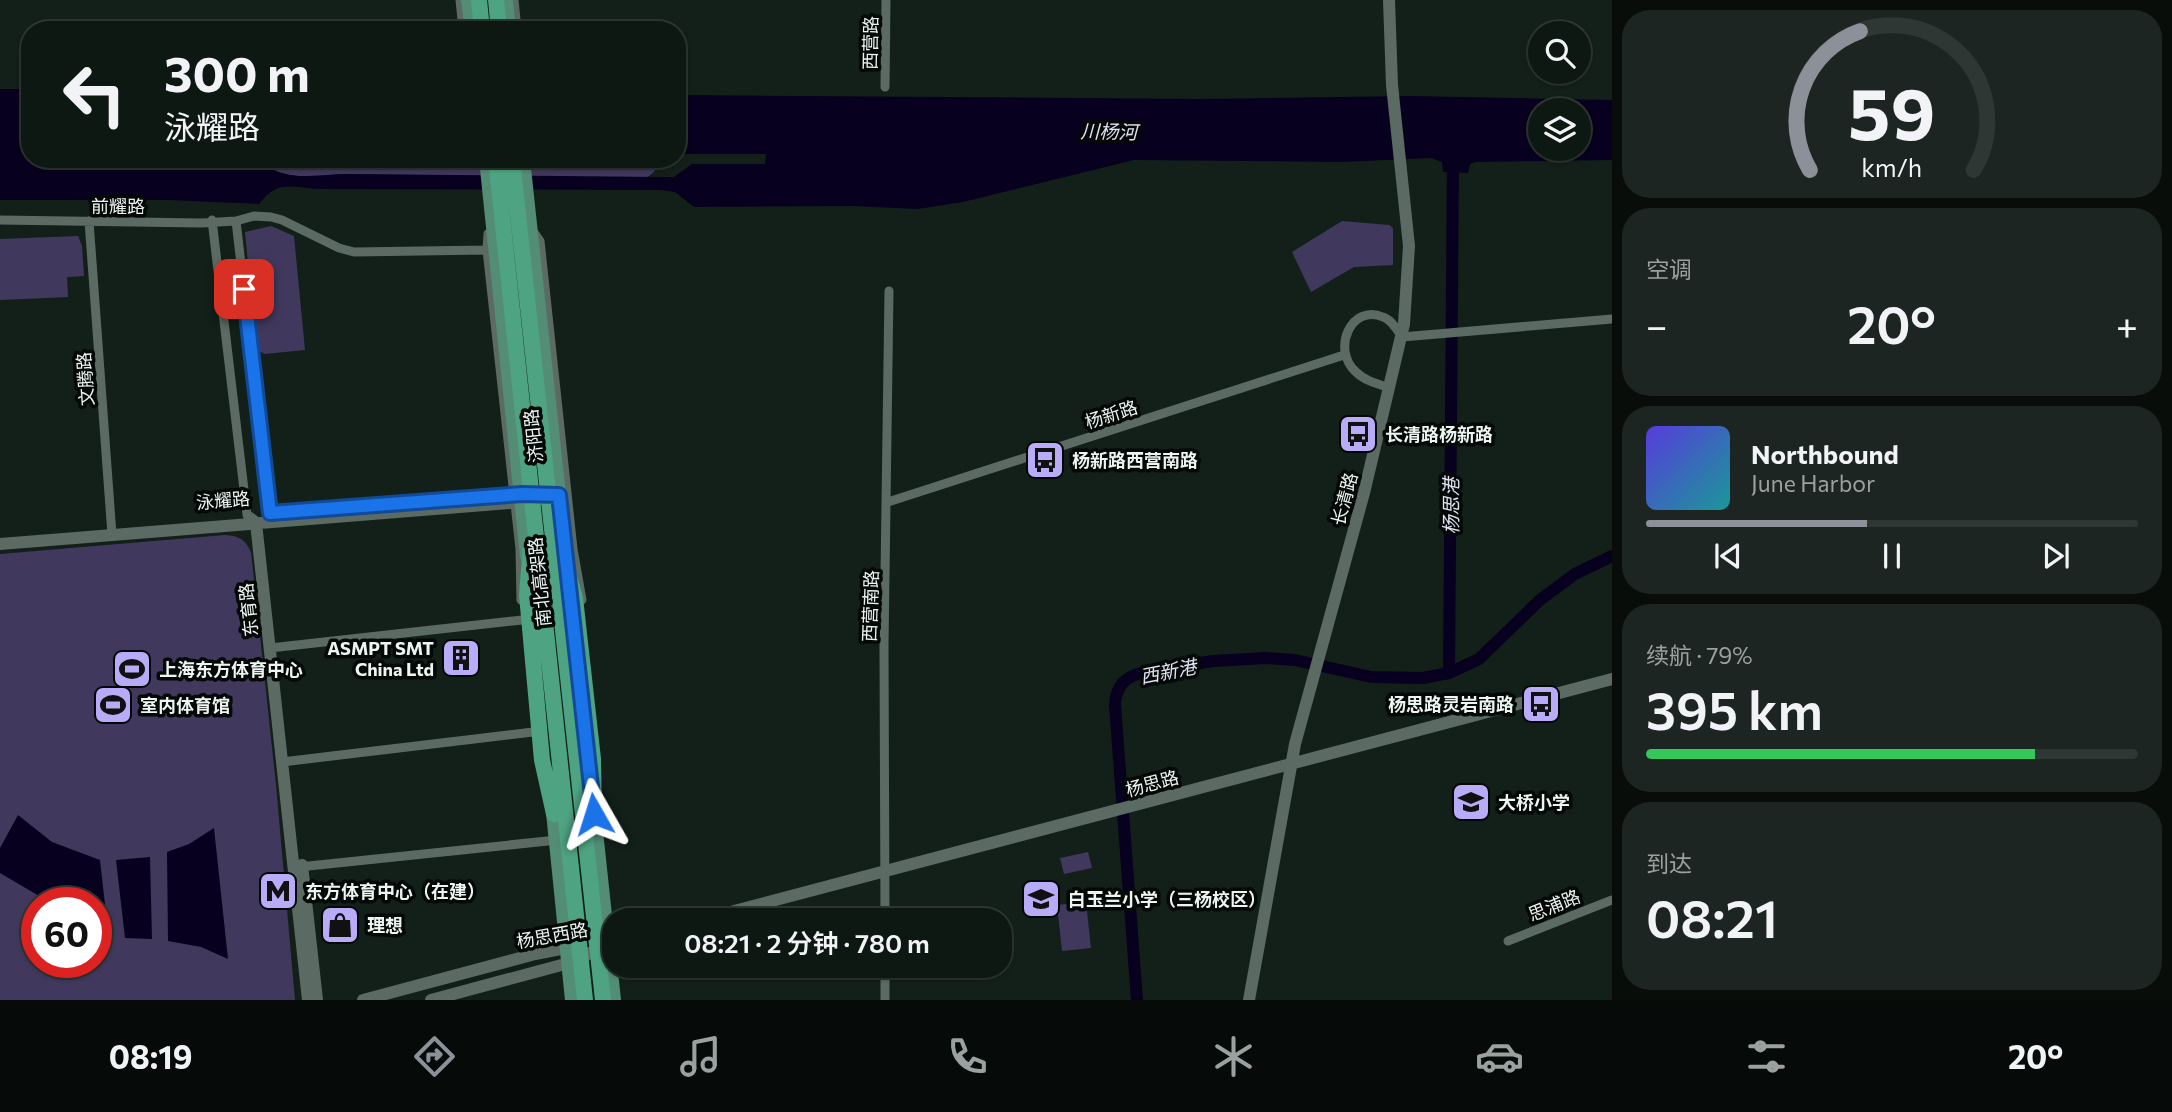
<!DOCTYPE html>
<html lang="zh">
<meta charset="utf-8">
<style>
body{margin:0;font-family:Commissioner,"Noto Sans SC",sans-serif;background:#1c2521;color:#f1f3f6;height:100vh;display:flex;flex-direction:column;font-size:26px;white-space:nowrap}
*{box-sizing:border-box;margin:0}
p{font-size:23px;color:#9ba0a0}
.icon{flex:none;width:38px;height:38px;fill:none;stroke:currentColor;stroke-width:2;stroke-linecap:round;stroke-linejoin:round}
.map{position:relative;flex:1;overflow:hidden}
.sheet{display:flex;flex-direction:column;gap:10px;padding:10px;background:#080d0a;width:560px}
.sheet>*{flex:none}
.guide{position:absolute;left:21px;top:21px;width:665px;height:147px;border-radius:28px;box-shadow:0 2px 5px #0004,0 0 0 2px #2e3733;background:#0e1813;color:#f1f3f6;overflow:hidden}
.fabs{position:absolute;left:1528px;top:21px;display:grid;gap:14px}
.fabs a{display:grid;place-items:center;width:63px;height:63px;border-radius:50%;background:#0e1813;box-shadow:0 2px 5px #0004,0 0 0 2px #2e3733;font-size:35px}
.speed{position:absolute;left:21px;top:887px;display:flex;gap:14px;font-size:35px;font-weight:700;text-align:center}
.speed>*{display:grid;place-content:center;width:91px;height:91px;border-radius:50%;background:#0e1813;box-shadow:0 2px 5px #0004,0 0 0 2px #2e3733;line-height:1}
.speed .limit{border:10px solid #d22;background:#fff;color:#111}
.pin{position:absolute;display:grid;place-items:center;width:60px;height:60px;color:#fff;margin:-30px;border-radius:14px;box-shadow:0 4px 10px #0006}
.me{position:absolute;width:77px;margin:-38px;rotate:354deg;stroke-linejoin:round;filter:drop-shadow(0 0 5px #0008)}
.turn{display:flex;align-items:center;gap:24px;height:147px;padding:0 28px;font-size:32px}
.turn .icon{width:91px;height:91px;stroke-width:2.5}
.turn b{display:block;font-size:49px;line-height:60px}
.big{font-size:52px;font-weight:600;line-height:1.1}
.sheet .card{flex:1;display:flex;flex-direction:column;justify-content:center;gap:10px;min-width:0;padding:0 24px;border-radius:28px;background:#1c2521}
.sheet .dial{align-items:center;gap:0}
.dial svg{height:182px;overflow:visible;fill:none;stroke:#2e3733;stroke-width:7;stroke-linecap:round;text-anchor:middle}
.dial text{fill:#f1f3f6;stroke:none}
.song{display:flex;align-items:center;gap:21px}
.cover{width:84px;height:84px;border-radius:10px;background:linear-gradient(135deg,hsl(250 70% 55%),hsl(180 70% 35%))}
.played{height:7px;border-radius:4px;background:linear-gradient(90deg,#8c9099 45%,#2e3733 45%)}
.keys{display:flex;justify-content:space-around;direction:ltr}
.heat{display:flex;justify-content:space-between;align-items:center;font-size:38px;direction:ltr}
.charge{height:10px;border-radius:5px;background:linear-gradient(90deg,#34c759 79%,#2e3733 0)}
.trip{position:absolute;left:602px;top:908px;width:410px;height:70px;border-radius:28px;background:#0e1813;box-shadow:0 2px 5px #0004,0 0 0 2px #2e3733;font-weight:600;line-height:70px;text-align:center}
.tabs{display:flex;height:112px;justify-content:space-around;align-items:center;background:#060a08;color:#9ba0a0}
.tabs .icon{width:49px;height:49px}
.tabs .selected{color:#8c9099}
.tabs b{font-size:32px;color:#f1f3f6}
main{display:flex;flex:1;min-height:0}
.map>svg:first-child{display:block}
.green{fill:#40395d;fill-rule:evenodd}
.water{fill:#07001e;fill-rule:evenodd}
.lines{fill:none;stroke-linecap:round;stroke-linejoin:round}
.river{stroke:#07001e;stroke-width:12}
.street{stroke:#5b6b64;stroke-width:9}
.secondary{stroke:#5b6b64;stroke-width:12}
.primary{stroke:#538d76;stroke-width:14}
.highway{stroke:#4ea482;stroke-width:16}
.route-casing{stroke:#114b97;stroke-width:18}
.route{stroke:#1a73e8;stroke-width:12}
.labels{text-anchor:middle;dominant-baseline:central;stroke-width:7;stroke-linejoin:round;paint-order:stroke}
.street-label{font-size:18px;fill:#ecf5f1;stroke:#040806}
.poi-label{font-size:18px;font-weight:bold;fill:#ecf5f1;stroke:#040806;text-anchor:start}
.water-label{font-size:19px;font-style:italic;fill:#e3e1f4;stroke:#040806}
</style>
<main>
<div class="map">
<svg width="1612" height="1000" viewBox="0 0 1612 1000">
<rect width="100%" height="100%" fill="#122019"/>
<path class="green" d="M261 159H658C658 168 654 173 646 178L343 174C317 175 279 183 261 159Z
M1342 221 1389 225 1393 228V265L1354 267 1311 292 1292 252Z
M271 226 294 236 305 350 265 354 259 351 256 346 245 232Z
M78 236 82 246 84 276 67 277 68 297 0 300V239Z
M225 535C239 536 245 539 251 552L276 785 295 1000H0V554ZM37 903H96V962H37Z
M1088 852 1092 868 1064 874 1060 858Z
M1086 902 1091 948 1062 951 1057 905Z"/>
<path class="water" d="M0 89H30V159H261C279 183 317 175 343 174L663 177H674L692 164H765L766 154H677V95L1200 99 1410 96 1612 100V160L1476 162 1470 164 1468 173 1443 172 1442 162 1431 158 1342 162 1134 160 963 202 918 209 853 206 694 207 675 192 661 190 317 189C289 187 278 180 259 204L168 200H0ZM1540 110H1578V149H1540Z
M18 815 52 842 100 860 109 940 96 941V903H51L0 873V848Z
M214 828 228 959 201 947 168 941 167 852 189 844Z
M150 857 152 939 125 938 116 860Z"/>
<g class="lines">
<path class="river" d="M1449 673 1453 159
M1137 1000 1115 705C1116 685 1125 677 1144 672L1213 661 1266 658 1295 660 1371 677 1423 678 1449 673 1479 659 1541 599 1575 574 1612 556"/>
<path class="street" d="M460 0 463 30
M514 0 517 30
M885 87 886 0
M0 220 201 223 236 221 254 216 271 217 282 220 339 248 354 252 487 250
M212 220 247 515
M89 221 112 535
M236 221 270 514
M533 231 540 241 573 549 582 600
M494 233 488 234 487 250 520 549 521 600
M1390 388C1378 384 1365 381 1356 372 1331 350 1351 303 1383 317 1392 320 1397 330 1402 337L1612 319
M888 502 1344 355
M270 648 522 620
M282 762 533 732
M299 867 557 840
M885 920 884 646 889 291
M1508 941 1612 900
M885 1000V966"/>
<path class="secondary" d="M250 518 256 523 308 1000
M0 544 523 502 557 496
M302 865 317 1000
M700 920 1612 679
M363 1000 535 954 576 946
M431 1000 569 963 605 946
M1249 1000 1295 744 1364 493 1404 324 1409 246 1392 85 1389 0"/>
<path class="primary" d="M468 0 472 30
M506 0 509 30
M486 159 527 556
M523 159 566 560
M552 803 572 1000
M593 803 614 1000"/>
<path class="highway" d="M479 0 482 30
M496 0 499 30
M496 159 585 1000
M512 159 603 1000
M531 545 527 595 542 760 554 814
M561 549 575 598 593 759 594 814"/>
</g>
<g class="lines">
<defs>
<path id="route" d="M244 289 270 513 522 494 559 495 594 814"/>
</defs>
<use href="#route" class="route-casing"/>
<use href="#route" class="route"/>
</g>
<defs>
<symbol id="bus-square" viewBox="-11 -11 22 22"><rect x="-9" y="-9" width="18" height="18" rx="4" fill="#b8abf7" stroke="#040806"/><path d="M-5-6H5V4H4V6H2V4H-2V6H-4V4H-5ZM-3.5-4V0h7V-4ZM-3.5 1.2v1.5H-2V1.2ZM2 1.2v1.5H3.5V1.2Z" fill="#111"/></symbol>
<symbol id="building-square" viewBox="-11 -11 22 22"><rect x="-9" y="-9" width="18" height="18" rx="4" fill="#b8abf7" stroke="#040806"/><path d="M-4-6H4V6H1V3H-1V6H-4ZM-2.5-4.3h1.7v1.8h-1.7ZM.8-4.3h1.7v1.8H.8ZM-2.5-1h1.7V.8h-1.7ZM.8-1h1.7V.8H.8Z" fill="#111"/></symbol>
<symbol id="stadium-square" viewBox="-11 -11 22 22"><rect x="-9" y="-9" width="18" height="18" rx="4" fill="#b8abf7" stroke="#040806"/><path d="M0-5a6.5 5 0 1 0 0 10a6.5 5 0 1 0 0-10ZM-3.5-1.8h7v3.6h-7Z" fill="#111"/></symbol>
<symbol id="school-square" viewBox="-11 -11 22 22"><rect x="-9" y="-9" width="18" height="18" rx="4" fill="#b8abf7" stroke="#040806"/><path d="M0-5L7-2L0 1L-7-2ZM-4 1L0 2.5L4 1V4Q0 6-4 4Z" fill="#111"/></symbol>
<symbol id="metro-square" viewBox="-11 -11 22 22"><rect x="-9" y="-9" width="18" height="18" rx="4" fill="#b8abf7" stroke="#040806"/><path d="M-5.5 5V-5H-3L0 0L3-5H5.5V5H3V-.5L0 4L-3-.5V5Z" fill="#111"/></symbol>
<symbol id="shop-square" viewBox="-11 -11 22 22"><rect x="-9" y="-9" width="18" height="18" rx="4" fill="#b8abf7" stroke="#040806"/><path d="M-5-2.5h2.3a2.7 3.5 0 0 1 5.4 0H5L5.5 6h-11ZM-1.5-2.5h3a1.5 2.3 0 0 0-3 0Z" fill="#111"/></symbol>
</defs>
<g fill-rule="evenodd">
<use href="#bus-square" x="1336" y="412" width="44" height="44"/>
<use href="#bus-square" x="1023" y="438" width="44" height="44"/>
<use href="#building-square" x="439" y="636" width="44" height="44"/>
<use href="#stadium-square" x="110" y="647" width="44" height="44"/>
<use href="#bus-square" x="1519" y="682" width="44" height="44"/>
<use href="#stadium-square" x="91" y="683" width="44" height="44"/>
<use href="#school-square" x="1449" y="780" width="44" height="44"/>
<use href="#metro-square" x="256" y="869" width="44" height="44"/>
<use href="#school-square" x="1019" y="877" width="44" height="44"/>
<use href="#shop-square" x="318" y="903" width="44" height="44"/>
</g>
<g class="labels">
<g class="street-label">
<text transform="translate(870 43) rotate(-89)">西营路</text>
<text x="118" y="206">前耀路</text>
<text transform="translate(85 379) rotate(-94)">文腾路</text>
<text transform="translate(1111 414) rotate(-18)">杨新路</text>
<text transform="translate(533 436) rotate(-96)">济阳路</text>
<text transform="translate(1344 499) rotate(-75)">长清路</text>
<text transform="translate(223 500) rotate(-5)">泳耀路</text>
<text transform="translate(539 582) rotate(-96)">南北高架路</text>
<text transform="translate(870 606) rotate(-88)">西营南路</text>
<text transform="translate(248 610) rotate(-96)">东育路</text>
<text transform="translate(1152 783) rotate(-15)">杨思路</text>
<text transform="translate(1554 905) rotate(-22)">思浦路</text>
<text transform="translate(552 935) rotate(-10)">杨思西路</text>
</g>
<g class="poi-label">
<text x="1385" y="434">长清路杨新路</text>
<text x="1072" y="460">杨新路西营南路</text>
<text x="434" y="648" text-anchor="end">ASMPT SMT<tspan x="434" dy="21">China Ltd</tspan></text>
<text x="159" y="669">上海东方体育中心</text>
<text x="1514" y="704" text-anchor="end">杨思路灵岩南路</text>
<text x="140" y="705">室内体育馆</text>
<text x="1498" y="802">大桥小学</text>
<text x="305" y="891">东方体育中心（在建）</text>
<text x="1068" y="899">白玉兰小学（三杨校区）</text>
<text x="367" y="925">理想</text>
</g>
<g class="water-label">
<text transform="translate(1109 131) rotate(1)">川杨河</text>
<text transform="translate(1450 506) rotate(-90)">杨思港</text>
<text transform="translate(1168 671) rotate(-11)">西新港</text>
</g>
</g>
</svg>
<div class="fabs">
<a><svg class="icon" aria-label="search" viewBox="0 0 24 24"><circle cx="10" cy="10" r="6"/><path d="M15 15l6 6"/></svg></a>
<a><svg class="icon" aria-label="layers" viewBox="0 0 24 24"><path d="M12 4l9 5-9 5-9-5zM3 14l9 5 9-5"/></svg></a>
</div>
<div class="speed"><div class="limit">60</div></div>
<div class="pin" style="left:244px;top:289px;background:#d93025"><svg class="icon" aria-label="arrive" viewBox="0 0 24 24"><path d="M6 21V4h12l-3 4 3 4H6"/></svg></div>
<svg class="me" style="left:594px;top:814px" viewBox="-20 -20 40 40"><path d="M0-17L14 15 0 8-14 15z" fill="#1a73e8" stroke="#fff" stroke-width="4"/></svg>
<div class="trip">08:21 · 2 分钟 · 780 m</div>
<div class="guide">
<div class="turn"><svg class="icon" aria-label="left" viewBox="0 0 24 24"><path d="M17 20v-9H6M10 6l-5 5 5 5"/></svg><div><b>300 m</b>泳耀路</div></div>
</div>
</div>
<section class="sheet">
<div class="card dial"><svg viewBox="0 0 100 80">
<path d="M14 69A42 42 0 1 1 86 69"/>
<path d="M14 69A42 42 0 0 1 36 8" stroke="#8c9099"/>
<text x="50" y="56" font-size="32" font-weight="700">59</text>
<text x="50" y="72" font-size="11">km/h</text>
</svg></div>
<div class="card"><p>空调</p>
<div class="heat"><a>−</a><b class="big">20°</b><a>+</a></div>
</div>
<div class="card">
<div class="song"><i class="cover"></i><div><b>Northbound</b><p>June Harbor</p></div></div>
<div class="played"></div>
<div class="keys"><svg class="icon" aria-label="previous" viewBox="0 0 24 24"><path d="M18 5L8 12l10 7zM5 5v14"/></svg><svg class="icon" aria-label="pause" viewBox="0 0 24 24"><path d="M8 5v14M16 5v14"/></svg><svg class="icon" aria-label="next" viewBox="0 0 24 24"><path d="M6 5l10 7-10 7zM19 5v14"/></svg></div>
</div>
<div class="card"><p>续航 · 79%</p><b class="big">395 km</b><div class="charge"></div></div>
<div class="card"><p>到达</p><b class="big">08:21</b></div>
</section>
</main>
<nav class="tabs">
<b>08:19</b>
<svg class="icon selected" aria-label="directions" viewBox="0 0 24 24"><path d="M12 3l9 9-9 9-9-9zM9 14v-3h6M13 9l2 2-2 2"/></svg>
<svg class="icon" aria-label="music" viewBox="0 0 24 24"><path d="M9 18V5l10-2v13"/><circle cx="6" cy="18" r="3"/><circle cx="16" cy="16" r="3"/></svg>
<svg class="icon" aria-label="phone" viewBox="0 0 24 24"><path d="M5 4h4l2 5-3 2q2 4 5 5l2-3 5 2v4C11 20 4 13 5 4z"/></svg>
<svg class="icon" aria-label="climate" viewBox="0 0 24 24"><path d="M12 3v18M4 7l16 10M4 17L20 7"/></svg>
<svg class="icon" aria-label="car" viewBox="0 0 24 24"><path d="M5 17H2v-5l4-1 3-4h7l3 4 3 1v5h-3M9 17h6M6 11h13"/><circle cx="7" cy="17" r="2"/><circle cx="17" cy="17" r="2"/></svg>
<svg class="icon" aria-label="filters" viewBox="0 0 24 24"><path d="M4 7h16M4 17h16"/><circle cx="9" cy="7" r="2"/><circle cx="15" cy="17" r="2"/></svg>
<b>20°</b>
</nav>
